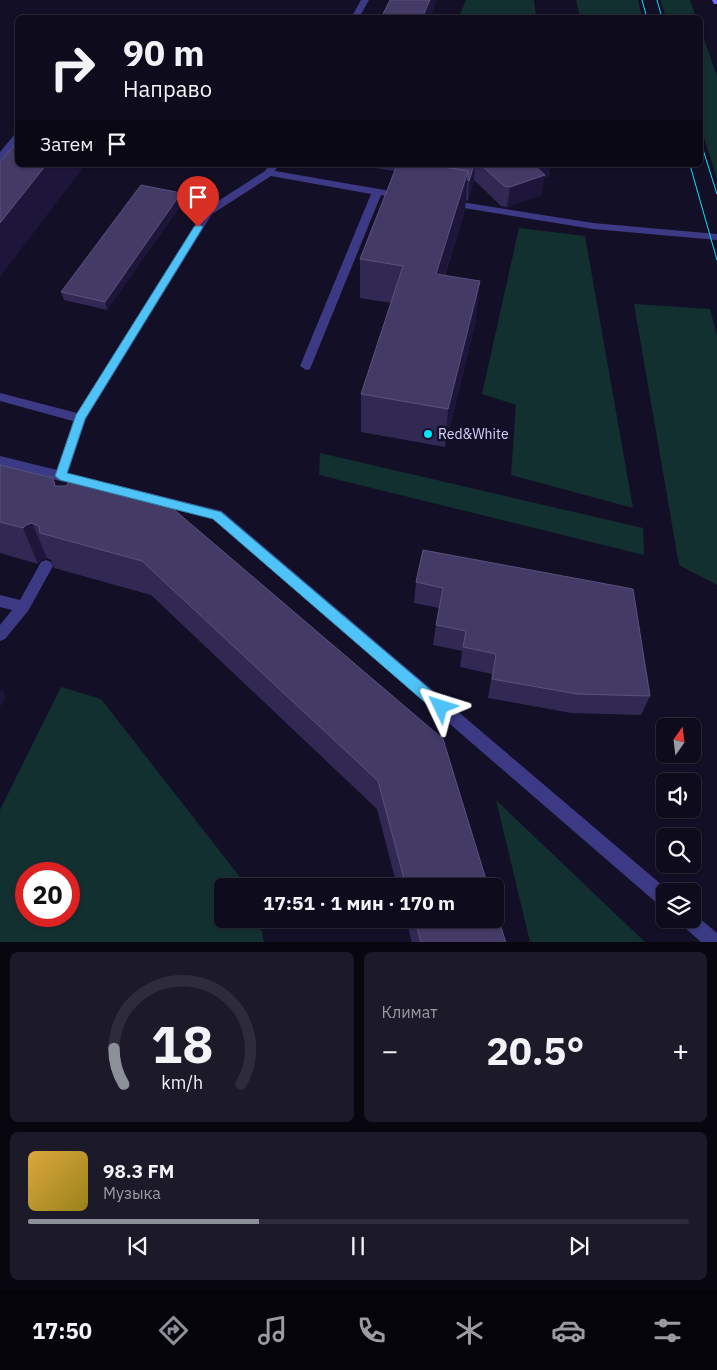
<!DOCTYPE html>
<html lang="ru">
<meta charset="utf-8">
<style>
body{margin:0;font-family:"IBM Plex Sans",sans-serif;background:#1c1929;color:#f1f3f6;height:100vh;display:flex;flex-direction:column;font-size:19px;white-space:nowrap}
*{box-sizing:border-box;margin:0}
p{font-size:16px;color:#9b9ba3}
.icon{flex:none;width:28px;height:28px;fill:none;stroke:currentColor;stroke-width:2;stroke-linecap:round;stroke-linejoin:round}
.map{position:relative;height:942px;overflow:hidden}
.drawer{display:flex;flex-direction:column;gap:10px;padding:10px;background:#08060f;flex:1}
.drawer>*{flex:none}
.top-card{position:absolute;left:15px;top:15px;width:688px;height:152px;border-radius:8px;box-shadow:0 1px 4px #0004,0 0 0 1px #2e2b3b;background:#0e0b1c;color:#f1f3f6;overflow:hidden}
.needle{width:32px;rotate:14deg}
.buttons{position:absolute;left:656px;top:718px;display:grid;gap:10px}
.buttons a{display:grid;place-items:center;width:45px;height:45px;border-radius:8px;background:#0e0b1c;box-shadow:0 1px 4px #0004,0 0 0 1px #2e2b3b;font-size:25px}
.speed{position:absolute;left:15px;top:862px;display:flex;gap:10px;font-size:25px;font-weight:700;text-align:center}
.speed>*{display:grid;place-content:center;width:65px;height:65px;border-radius:50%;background:#0e0b1c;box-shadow:0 1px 4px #0004,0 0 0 1px #2e2b3b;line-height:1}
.speed .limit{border:8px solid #d22;background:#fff;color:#111}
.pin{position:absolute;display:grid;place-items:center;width:42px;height:42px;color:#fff;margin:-51px -21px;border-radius:50% 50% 50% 0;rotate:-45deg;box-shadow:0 0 5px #0007}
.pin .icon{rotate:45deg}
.me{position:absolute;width:55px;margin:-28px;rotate:311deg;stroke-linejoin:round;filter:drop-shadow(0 0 4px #0008)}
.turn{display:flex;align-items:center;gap:18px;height:105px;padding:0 25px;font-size:22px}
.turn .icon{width:65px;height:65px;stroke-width:2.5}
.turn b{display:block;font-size:35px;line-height:42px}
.then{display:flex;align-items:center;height:48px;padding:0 25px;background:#0003;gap:10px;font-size:19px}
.big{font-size:38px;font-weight:700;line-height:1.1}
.drawer .card{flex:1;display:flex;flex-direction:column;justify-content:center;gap:8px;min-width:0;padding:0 18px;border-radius:8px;background:#1c1929}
.drawer .dial{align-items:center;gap:0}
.dial svg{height:130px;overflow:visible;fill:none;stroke:#2e2b3b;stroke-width:7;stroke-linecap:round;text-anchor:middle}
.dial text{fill:#f1f3f6;stroke:none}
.song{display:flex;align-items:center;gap:15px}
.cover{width:60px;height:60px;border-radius:8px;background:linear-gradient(135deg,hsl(40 70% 55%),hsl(50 70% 35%))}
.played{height:5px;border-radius:2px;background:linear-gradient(90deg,#8c9099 35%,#2e2b3b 35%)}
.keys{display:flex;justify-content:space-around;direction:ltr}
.heat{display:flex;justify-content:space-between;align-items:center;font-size:28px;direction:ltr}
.drawer .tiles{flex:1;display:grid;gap:10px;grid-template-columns:1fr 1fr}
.card:last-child{grid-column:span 2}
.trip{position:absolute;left:214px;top:878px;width:290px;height:50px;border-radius:8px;background:#0e0b1c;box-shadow:0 1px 4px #0004,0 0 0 1px #2e2b3b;font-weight:700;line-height:50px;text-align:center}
.menu{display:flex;height:80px;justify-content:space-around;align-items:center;background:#06040b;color:#9b9ba3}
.menu .icon{width:35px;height:35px}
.menu .active{color:#8c9099}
.menu b{font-size:22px;color:#f1f3f6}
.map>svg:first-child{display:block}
.green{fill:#12302f;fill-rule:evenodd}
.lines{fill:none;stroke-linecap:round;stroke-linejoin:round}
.lane{fill:#3d3a85;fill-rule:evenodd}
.secondary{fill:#6f6bff;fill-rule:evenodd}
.tram{stroke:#00e5ff;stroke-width:1}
.wall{fill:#312854}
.shaded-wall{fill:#1d163a}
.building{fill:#433a66;stroke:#5a527e}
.route{fill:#4fc3f7;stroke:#337fa1}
.poi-dot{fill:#00e5ff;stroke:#130f26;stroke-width:2}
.labels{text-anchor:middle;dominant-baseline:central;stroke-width:5;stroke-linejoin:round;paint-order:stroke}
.poi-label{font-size:14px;fill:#d9d4ff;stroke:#130f26;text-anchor:start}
</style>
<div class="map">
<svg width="717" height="943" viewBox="0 0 717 943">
<rect width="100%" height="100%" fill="#130f26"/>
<path class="green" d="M466 0H534L536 17H459Z
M576 0H638L642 17H580Z
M660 0H690L696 17H666Z
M700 28 717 76V179L700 125Z
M519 228 585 236 633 508 511 475 516 405 482 394Z
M634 304 710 309 717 336V585L679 565Z
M320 453 643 528 644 555 319 475Z
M61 687 101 699 247 886H222V919H259L264 942H0V810ZM26 874H69V916H26Z
M496 800 645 942H530Z"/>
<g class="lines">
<path class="lane" d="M361 0H369L359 18H351Z
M18 133V143L3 160 0 161V152L15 134Z
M269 165H275L277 167 275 171 402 193 407 196 402 199 381 195 310 369 306 370 300 366 371 194 271 176 212 214 86 419 68 473 222 511 669 891H665V907L659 905 213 519 0 466V456L57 470 73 421 0 401V393L77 413 204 210 265 171Z
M449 200 593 223 717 234V240L593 229 445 205 444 203Z
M46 560 51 562 53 566 28 611 5 639 0 641V625L12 610 0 607V595L20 600 41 562Z
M692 912 717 933V943H702L682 925 680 919H692Z"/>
<path class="secondary" d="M712 0H717V4H714Z"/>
<path class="tram" d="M642 0 647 18
M657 0 662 18
M700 140 717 194
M690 165 717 260"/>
</g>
<path class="wall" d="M354 165H551L549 176 544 178 541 195 507 207 501 206 474 180 468 201 466 200 465 210 445 276 476 320 445 447 361 432V394L391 303 360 298V259L395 171Z
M181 193 183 202 107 310 64 300 61 292Z
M0 465 53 478 56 486H66L69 482 488 886H397L377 809 151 595 54 568 51 560 47 558 40 560 38 564 0 553Z
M423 550 650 696 641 715 571 713 488 698 492 674 460 667 462 651 433 645 436 625 439 608 414 603 416 582Z
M406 919H495L506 943H412Z"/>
<path class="shaded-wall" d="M430 0H437L430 18H422Z
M46 165H85L0 277V223Z
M474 165H475L474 180 468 201 469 181Z
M532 165H551L549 176 544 178 541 195 507 207 510 187Z
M468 171 465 210 433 313 436 274Z
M181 193 183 202 107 310 105 302Z
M480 281 476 320 445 447 448 409Z
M32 523 47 558 40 560 38 564 23 528 26 525Z
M2 689 6 696 0 707V692Z"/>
<path class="building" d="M390 0H430L422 18H381Z
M18 141V165H46L0 223V162Z
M397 165H432L468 171 436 274 480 281 448 409 361 394 403 266 360 259Z
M432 165H474L469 181 468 180V171Z
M481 165H534L545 175 510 187 504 186Z
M141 185 181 193 105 302 61 292Z
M0 465 53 478 55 486H66L69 482 171 507 443 739 488 886H406L378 781 142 561 40 533 39 526 32 523 26 525 23 528 0 522Z
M423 550 633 589 650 696 577 694 492 679 496 654 463 647 466 631 436 625 443 588 416 582Z
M495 908 506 943H421L415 919H495Z"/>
<path class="route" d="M198 224 203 227 85 419 67 473 221 512 446 703 447 707 446 712 441 713 436 712 213 519 60 480 55 476 76 415 194 227Z"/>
<circle class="poi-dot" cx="428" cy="434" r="5"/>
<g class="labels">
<g class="poi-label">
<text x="438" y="434">Red&amp;White</text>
</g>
</g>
</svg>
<div class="buttons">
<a><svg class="needle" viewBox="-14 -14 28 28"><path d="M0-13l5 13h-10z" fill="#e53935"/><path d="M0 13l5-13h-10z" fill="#9b9ba3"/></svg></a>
<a><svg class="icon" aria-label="sound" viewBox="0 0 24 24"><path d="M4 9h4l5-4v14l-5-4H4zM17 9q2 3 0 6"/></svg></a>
<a><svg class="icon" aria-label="search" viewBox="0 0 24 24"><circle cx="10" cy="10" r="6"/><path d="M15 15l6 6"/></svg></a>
<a><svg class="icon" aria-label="layers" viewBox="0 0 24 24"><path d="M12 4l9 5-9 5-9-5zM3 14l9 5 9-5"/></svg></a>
</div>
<div class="speed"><div class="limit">20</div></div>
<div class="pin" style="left:198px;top:227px;background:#d93025"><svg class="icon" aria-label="arrive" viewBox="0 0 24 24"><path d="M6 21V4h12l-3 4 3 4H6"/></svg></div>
<svg class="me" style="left:441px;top:707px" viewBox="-20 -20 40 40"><path d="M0-17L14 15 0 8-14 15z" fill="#4fc3f7" stroke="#fff" stroke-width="4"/></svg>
<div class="trip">17:51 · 1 мин · 170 m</div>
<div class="top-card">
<div class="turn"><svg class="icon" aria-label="right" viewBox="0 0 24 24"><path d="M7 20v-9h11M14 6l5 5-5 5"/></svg><div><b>90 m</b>Направо</div></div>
<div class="then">Затем<svg class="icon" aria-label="arrive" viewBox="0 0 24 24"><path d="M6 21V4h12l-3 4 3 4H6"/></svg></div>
</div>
</div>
<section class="drawer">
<div class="tiles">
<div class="card dial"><svg viewBox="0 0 100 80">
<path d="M14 69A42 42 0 1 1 86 69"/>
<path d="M14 69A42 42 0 0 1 8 47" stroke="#8c9099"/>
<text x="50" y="56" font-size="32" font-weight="700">18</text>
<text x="50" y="72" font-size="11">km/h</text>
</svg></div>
<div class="card"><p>Климат</p>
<div class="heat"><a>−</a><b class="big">20.5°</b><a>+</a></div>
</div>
<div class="card">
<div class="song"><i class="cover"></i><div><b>98.3 FM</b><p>Музыка</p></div></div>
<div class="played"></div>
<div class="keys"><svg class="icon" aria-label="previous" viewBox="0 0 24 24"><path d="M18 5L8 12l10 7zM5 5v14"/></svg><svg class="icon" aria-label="pause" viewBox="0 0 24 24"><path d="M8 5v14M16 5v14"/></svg><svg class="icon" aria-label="next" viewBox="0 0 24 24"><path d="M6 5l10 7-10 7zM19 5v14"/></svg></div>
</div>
</div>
</section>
<nav class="menu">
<b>17:50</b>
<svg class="icon active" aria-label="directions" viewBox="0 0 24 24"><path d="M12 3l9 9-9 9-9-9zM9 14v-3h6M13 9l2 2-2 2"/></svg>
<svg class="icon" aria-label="music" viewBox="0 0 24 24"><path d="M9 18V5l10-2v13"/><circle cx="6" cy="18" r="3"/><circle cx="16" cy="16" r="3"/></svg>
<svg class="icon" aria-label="phone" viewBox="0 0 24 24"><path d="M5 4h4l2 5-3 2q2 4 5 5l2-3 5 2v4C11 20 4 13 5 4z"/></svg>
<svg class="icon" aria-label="climate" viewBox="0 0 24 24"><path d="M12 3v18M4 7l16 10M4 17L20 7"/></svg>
<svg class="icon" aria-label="car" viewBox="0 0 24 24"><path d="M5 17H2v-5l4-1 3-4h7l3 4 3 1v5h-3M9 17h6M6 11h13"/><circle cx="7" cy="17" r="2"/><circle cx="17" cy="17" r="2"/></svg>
<svg class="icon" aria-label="filters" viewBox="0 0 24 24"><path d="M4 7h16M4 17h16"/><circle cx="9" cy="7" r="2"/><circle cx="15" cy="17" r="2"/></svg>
</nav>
